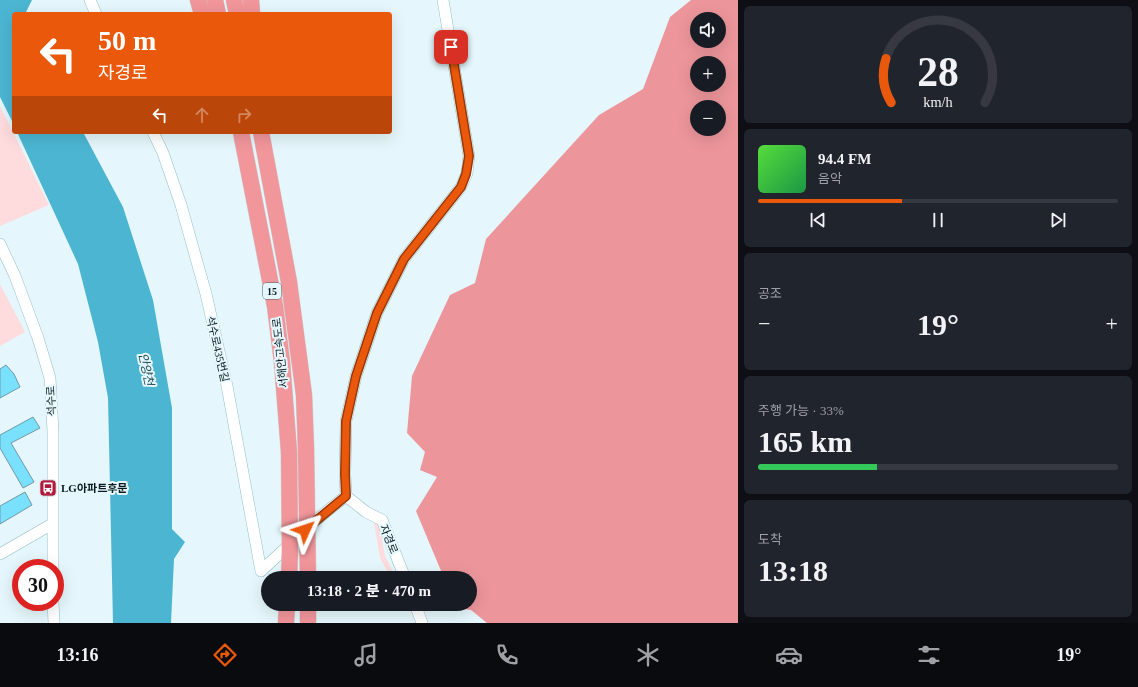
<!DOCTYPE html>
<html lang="ko">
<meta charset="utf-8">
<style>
body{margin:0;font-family:"Times New Roman","Noto Sans KR",serif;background:#20242c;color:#f1f3f6;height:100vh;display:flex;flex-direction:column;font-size:15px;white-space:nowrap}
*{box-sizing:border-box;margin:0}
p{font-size:13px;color:#9ea1a6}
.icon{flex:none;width:22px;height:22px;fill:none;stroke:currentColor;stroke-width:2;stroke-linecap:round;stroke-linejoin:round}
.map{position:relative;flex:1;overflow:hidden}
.details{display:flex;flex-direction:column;gap:6px;padding:6px;background:#0d0f14;width:400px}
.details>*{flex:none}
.top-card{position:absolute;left:12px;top:12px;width:380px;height:122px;border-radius:4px;box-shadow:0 4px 16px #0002;background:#ea580c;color:#fff;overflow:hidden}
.controls{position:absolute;left:690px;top:12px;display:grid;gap:8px}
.controls a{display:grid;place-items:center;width:36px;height:36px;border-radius:50%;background:#171b24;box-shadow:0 4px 16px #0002;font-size:20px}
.speed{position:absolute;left:12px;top:559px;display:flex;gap:8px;font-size:20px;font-weight:700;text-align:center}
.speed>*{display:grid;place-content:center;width:52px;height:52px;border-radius:50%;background:#171b24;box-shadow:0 4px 16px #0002;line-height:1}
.speed .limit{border:6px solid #d22;background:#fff;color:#111}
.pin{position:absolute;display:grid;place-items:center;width:34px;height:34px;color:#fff;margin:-17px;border-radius:8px;box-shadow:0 2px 6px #0006}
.me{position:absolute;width:44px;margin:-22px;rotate:48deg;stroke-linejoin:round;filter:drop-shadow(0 0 3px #0008)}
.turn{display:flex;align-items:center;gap:14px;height:84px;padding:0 20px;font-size:18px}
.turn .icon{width:52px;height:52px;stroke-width:2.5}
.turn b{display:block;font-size:28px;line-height:34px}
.lanes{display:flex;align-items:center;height:38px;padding:0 20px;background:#0003;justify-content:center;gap:20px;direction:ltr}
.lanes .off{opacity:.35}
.big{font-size:30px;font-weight:800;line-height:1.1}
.details .tile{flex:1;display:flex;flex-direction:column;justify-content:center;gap:6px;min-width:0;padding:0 14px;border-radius:6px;background:#20242c}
.details .dial{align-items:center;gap:0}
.dial svg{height:104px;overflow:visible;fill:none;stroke:#363941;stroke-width:7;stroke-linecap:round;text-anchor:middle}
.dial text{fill:#f1f3f6;stroke:none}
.song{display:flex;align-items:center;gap:12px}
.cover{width:48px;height:48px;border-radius:6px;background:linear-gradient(135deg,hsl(110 70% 55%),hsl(140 70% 35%))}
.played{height:4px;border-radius:2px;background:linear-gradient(90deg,#ea580c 40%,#363941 40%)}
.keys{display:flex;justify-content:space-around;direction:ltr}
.heat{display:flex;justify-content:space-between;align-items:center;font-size:22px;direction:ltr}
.charge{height:6px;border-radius:3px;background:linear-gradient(90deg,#34c759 33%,#363941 0)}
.trip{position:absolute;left:261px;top:571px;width:216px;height:40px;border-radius:20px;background:#171b24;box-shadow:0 4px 16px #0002;font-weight:800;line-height:40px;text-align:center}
.dock{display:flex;height:64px;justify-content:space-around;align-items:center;background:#090b0e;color:#9ea1a6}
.dock .icon{width:28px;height:28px}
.dock .selected{color:#ea580c}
.dock b{font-size:18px;color:#f1f3f6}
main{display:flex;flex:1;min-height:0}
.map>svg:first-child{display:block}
.green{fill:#fedcdd}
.forest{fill:#ec969b;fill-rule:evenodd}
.water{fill:#4cb6d2}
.building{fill:#79e0fd;stroke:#709aa7}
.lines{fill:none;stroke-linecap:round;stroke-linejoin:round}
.minor-casing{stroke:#92bdcb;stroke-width:12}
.highway-casing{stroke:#ced1d2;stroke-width:17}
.minor{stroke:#fff;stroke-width:11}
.highway{stroke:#f1969b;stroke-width:16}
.highway-bridge-casing{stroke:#ced1d2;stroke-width:17;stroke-linecap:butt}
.highway-bridge{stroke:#f1969b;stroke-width:16}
.route-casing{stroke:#983908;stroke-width:10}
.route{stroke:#ea580c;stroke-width:7}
.labels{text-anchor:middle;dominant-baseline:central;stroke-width:4;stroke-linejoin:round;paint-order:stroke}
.shield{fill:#e5f7fc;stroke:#4c5d62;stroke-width:1}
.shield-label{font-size:10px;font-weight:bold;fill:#0a1b20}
.street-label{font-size:11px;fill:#0a1b20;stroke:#e5f7fc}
.poi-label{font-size:11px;font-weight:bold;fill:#0a1b20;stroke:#e5f7fc;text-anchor:start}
.water-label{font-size:12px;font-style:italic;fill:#194854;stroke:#e5f7fc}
</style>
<main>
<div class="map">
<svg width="738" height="623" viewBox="0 0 738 623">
<rect width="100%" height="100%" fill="#e5f7fc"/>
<path class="green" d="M0 106 49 205 0 226Z
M0 284 25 332 0 346Z
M373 517 380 528 385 556 396 578H391L380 558Z"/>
<path class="forest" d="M691 0H738V623H487L471 610 457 608 455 604H470V578H444L416 511 437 477 420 470 425 452 407 433 412 376 450 295 475 283 486 239 599 115 643 89 670 17ZM697 19H719V41H697ZM697 63H719V85H697ZM697 107H719V129H697Z"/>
<path class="water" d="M0 0H32L25 14H14V125L0 97Z
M17 132H83L123 207 153 300 172 408V529L185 542 174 559 171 623H113L108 398 98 342 78 264Z"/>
<path class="building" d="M6 365 14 374 20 387 0 398V369Z
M33 417 40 428 11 443 34 482 23 488 0 448V435Z
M25 492 32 505 0 524V506Z"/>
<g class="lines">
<defs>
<path id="minor" d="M90 0 96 14
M153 132 163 153 181 205 206 294 227 386 261 571
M0 244 15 276 38 338 50 378 53 431V568
M0 554 52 524
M261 571 316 520 346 496
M405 578 382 520 366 512 346 496 345 474 346 421 356 376 377 313 404 259 461 187 467 173 469 156 443 0
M53 602 54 623
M415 604 422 623"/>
<path id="highway" d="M198 0 202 14
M215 0 218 14
M234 0 237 14
M251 0 252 14
M241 132 275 306 282 362 289 452
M261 132 289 282 304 395 306 449
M286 623 287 604
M308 623V604"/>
</defs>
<use href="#minor" class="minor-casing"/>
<use href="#highway" class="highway-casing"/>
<use href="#minor" class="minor"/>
<use href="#highway" class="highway"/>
<defs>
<path id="highway-bridge" d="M306 449 308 578
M289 452 290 552 289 578"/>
</defs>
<use href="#highway-bridge" class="highway-bridge-casing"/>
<use href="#highway-bridge" class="highway-bridge"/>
</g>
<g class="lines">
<defs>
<path id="route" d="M305 530 346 496 345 474 346 421 356 376 377 313 404 259 461 187 466 174 469 156 451 47"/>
</defs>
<use href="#route" class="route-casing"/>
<use href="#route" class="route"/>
</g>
<defs>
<symbol id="bus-square" viewBox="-11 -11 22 22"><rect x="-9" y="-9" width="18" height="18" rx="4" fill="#ae1a3b" stroke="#e5f7fc"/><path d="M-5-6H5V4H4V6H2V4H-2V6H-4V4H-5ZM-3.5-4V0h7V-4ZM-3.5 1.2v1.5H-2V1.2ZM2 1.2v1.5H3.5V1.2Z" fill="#fff"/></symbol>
</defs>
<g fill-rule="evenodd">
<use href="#bus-square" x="38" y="478" width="20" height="20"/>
</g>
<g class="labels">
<rect class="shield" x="263" y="283" width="18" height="16" rx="3"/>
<g class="shield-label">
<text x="272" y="291">15</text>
</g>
<g class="street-label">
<text transform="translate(218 349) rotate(77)">석수로435번길</text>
<text transform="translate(280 353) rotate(-96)">서해안고속도로</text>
<text transform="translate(51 401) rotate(-93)">석수로</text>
<text transform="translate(389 539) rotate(68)">자경로</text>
</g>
<g class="poi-label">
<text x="61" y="488">LG아파트후문</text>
</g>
<g class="water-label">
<text transform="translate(146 369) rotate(78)">안양천</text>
</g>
</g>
</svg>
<div class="controls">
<a><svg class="icon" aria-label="sound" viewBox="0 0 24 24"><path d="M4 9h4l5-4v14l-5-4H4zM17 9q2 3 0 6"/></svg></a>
<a>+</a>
<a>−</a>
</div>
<div class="speed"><div class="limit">30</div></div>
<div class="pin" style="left:451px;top:47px;background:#d93025"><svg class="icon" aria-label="arrive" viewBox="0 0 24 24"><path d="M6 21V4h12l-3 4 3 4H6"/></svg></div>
<svg class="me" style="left:305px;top:530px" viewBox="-20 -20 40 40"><path d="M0-17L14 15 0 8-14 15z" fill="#ea580c" stroke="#fff" stroke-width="4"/></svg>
<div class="trip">13:18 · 2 분 · 470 m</div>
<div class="top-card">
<div class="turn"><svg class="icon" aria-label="left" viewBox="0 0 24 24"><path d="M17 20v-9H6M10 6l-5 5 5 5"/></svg><div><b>50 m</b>자경로</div></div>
<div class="lanes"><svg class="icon" aria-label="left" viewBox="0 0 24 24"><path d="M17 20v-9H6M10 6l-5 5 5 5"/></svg><svg class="icon off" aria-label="ahead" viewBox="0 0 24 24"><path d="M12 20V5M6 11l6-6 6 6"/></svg><svg class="icon off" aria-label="right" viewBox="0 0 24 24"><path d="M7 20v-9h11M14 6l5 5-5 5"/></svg></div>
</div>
</div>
<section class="details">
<div class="tile dial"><svg viewBox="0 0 100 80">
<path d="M14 69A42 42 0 1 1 86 69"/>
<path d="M14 69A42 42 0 0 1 10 35" stroke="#ea580c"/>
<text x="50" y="56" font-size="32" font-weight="700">28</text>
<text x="50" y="72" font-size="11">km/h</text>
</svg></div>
<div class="tile">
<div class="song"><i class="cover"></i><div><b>94.4 FM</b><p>음악</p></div></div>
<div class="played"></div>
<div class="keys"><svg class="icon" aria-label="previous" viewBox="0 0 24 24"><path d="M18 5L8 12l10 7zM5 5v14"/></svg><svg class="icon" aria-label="pause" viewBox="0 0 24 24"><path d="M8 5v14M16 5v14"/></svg><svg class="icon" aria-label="next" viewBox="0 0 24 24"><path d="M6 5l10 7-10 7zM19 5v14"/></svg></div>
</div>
<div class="tile"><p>공조</p>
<div class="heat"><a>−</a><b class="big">19°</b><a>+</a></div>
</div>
<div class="tile"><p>주행 가능 · 33%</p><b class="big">165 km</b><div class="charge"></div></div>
<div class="tile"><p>도착</p><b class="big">13:18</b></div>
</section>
</main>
<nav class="dock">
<b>13:16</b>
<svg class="icon selected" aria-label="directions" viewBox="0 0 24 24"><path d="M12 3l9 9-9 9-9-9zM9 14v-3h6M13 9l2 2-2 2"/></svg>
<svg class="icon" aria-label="music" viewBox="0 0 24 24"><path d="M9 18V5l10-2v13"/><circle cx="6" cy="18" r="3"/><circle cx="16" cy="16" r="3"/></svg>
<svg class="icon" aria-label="phone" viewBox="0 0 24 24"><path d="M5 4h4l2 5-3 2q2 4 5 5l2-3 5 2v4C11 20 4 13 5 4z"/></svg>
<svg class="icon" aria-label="climate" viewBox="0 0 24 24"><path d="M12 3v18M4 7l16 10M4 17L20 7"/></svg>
<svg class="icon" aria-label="car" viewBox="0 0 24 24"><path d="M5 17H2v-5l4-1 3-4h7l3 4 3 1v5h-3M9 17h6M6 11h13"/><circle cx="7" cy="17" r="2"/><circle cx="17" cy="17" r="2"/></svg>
<svg class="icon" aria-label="filters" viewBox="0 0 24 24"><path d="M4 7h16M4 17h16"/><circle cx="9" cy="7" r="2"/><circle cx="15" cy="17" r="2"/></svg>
<b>19°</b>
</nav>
